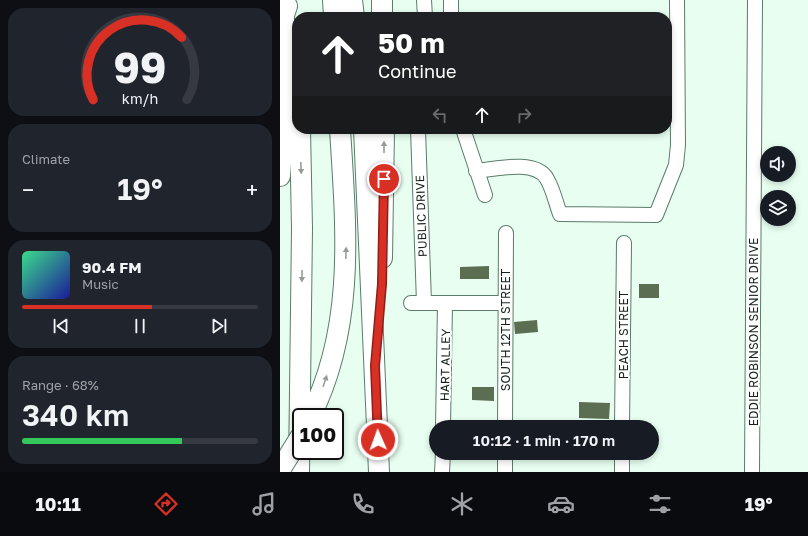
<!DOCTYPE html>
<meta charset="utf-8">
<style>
body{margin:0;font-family:"Golos Text",sans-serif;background:#20242c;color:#f1f3f6;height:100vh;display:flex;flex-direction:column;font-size:15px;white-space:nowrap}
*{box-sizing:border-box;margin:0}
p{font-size:13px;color:#9ea1a6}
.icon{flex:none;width:22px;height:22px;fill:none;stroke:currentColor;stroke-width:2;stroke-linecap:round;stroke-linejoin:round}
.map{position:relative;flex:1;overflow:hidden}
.panel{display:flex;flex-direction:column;gap:8px;padding:8px;background:#0d0f14;width:280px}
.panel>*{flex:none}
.banner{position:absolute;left:12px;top:12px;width:380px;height:122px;border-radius:16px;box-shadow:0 2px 6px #0003;background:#202124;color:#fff;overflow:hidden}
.buttons{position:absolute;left:480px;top:146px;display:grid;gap:8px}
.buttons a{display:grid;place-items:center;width:36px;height:36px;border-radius:50%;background:#171b24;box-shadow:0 2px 6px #0003;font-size:20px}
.speed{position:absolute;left:12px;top:408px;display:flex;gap:8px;font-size:20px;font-weight:700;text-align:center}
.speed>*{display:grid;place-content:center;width:52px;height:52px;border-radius:50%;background:#171b24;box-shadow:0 2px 6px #0003;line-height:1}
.speed .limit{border:2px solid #111;border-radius:6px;background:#fff;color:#111}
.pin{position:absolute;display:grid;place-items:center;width:34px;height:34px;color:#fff;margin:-17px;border:2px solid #fff;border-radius:50%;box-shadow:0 1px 4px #0007}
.me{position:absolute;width:44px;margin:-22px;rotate:358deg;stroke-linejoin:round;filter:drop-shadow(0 0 3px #0008)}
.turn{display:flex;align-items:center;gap:14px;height:84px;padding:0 20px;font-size:18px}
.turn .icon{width:52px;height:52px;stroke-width:2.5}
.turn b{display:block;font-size:28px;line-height:34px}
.lanes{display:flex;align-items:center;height:38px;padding:0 20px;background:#0003;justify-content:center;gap:20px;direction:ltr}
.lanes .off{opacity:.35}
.big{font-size:30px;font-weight:600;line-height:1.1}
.panel .widget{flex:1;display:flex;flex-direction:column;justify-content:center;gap:6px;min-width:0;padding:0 14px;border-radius:16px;background:#20242c}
.panel .dial{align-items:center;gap:0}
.dial svg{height:104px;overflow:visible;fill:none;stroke:#363941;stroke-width:7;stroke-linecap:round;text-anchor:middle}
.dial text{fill:#f1f3f6;stroke:none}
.song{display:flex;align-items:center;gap:12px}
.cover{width:48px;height:48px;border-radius:6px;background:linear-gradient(135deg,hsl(150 70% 55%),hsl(240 70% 35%))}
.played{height:4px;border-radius:2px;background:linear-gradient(90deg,#d93025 55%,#363941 55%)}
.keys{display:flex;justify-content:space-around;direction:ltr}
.heat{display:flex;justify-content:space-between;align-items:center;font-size:22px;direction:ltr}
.charge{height:6px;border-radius:3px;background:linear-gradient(90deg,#34c759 68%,#363941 0)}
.trip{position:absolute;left:149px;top:420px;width:230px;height:40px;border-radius:20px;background:#171b24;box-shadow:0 2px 6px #0003;font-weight:600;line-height:40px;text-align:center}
.tab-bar{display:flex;height:64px;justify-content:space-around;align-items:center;background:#090b0e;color:#9ea1a6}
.tab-bar .icon{width:28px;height:28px}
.tab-bar .active{color:#d93025}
.tab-bar b{font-size:18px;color:#f1f3f6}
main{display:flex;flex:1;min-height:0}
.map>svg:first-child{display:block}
.building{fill:#5c6e51}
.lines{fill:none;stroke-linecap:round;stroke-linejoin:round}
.minor-casing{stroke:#5a7c69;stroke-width:16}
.highway-casing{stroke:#5a7c69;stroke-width:22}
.minor{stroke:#fff;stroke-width:14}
.highway{stroke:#fff;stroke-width:20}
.highway-bridge-casing{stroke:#5a7c69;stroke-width:22;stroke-linecap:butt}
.highway-bridge{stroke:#fff;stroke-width:20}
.oneway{fill:#969c98}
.route-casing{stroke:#8d1f18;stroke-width:10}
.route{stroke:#d93025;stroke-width:7}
.labels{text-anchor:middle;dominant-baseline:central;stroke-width:4;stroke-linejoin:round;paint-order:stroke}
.street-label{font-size:12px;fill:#15231b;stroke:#fff}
</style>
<main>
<section class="panel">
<div class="widget dial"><svg viewBox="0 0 100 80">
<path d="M14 69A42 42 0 1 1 86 69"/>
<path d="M14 69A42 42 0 0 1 82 21" stroke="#d93025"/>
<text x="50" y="56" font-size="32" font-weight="700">99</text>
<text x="50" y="72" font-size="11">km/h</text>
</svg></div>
<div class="widget"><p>Climate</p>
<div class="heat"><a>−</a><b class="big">19°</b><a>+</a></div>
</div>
<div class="widget">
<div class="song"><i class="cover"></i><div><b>90.4 FM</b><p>Music</p></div></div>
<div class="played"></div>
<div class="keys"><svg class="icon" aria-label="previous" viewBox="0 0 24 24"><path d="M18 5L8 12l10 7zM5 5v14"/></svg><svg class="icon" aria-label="pause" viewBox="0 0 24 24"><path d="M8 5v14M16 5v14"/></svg><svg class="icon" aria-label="next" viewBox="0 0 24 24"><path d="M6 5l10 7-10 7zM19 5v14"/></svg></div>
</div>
<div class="widget"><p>Range · 68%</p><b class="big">340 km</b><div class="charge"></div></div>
</section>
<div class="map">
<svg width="528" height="472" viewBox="0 0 528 472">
<rect width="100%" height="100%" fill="#e7fef1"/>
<path class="building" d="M209 266V279H180V267Z
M359 284H379V298H359Z
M257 320 258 332 235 334 234 322Z
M192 387H214V401L192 400Z
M299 402 330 403 329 419 299 418Z"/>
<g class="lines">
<defs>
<path id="minor" d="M144 0 145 17
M171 0V17
M138 129 144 303
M183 129 205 195
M196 171C215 169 256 159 267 179 273 189 276 203 280 214L376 215 396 165 398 145 397 0
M131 303H225
M163 427 165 303
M225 427 226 233
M342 427 344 243
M225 453V472
M162 472 163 453
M342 472V453
M472 472 475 0"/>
<path id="highway" d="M53 0 54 17
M72 0 74 17
M102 17V0
M84 129 99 472
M0 176 4 103V15L7 6
M102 258 104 129
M30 417C76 326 66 227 60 129
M19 472 22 228 20 129"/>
</defs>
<use href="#minor" class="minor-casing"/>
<use href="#highway" class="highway-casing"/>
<use href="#minor" class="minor"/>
<use href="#highway" class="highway"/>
<defs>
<path id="highway-bridge" d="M0 470 21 436"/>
</defs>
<use href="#highway-bridge" class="highway-bridge-casing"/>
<use href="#highway-bridge" class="highway-bridge"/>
</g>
<defs><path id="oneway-solid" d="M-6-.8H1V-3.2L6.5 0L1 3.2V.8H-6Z"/></defs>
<g class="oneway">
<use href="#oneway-solid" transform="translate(104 147) rotate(-90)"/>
<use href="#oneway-solid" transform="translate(21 168) rotate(88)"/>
<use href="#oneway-solid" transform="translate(66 253) rotate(-89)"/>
<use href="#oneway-solid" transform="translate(22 276) rotate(91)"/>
<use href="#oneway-solid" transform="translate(45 381) rotate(-71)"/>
</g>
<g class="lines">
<defs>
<path id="route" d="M98 440 95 366 102 284 104 179"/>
</defs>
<use href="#route" class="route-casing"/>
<use href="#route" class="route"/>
</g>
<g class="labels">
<g class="street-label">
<text transform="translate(141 216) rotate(-92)">PUBLIC DRIVE</text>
<text transform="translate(225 330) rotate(-90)">SOUTH 12TH STREET</text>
<text transform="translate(473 332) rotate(-90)">EDDIE ROBINSON SENIOR DRIVE</text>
<text transform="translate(343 335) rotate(-90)">PEACH STREET</text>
<text transform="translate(165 365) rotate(-89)">HART ALLEY</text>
</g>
</g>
</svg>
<div class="buttons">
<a><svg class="icon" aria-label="sound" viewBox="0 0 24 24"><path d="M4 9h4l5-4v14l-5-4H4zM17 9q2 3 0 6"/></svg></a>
<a><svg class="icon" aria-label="layers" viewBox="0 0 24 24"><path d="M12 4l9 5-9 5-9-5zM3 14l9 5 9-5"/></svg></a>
</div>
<div class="speed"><div class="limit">100</div></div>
<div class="pin" style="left:104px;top:179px;background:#d93025"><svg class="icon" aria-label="arrive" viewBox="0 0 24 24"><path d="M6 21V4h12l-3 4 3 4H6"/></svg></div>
<svg class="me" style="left:98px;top:440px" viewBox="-20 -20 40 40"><circle r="17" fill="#d93025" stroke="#fff" stroke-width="3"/><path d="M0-11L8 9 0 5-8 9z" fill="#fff"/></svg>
<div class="trip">10:12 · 1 min · 170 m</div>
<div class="banner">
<div class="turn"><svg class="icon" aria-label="ahead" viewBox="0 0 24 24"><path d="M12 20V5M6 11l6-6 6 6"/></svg><div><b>50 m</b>Continue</div></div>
<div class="lanes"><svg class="icon off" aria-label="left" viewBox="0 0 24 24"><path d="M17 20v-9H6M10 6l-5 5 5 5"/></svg><svg class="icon" aria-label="ahead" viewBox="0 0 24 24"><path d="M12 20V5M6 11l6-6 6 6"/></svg><svg class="icon off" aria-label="right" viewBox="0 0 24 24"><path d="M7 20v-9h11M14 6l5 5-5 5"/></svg></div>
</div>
</div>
</main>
<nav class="tab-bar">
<b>10:11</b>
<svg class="icon active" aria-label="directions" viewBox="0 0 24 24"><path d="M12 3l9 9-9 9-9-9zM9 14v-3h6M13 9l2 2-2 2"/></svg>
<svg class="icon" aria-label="music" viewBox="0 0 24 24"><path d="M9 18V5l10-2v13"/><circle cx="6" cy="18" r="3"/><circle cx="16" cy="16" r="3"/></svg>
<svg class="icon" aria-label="phone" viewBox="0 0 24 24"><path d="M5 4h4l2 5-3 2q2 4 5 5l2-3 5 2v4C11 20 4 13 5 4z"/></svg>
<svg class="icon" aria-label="climate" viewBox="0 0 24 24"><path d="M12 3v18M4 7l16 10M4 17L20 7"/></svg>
<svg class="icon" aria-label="car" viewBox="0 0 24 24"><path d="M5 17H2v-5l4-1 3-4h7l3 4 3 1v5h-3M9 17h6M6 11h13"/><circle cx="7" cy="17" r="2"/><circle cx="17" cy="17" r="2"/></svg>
<svg class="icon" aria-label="filters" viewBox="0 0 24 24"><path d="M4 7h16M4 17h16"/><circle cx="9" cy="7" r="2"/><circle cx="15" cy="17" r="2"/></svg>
<b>19°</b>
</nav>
